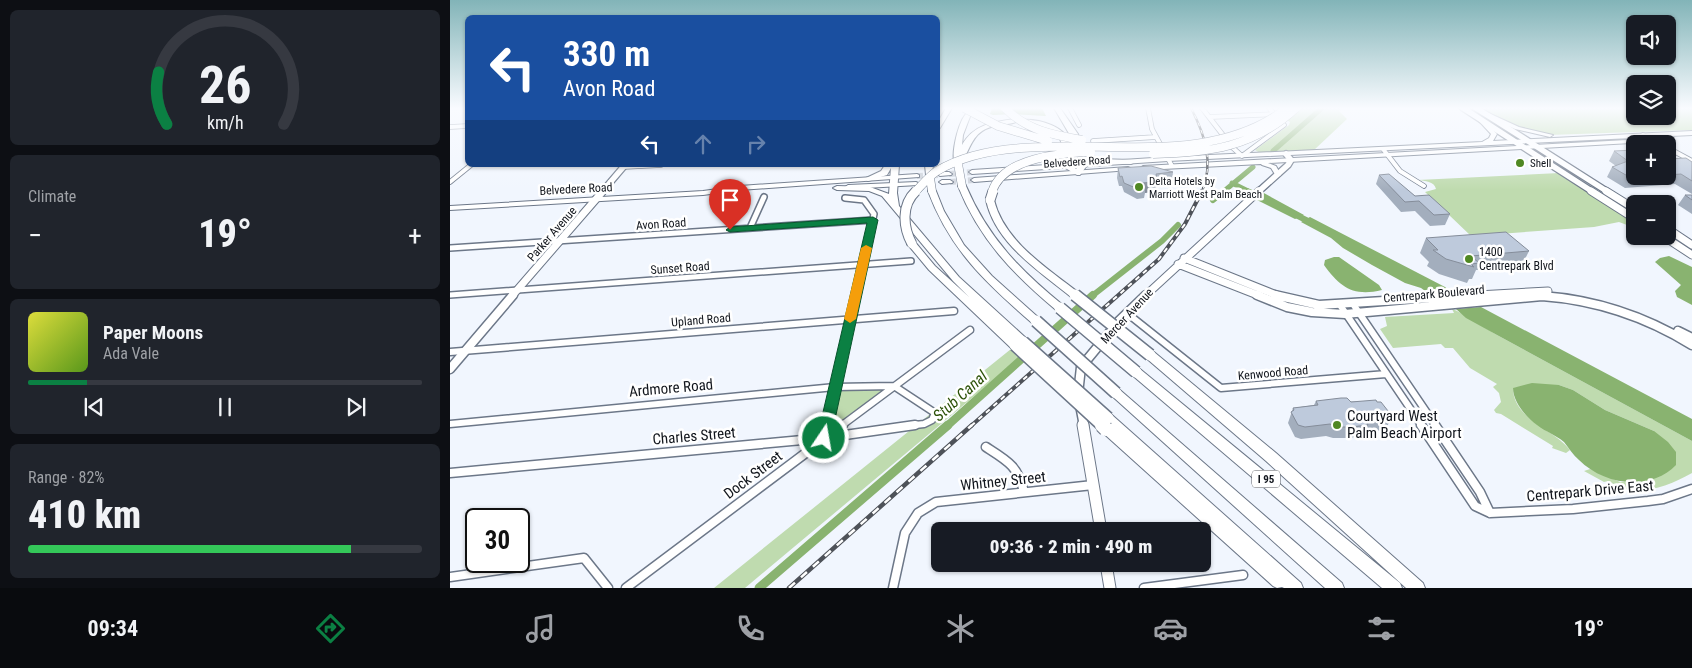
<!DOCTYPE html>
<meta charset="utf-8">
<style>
body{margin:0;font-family:"Roboto Condensed",sans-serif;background:#20242c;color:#f1f3f6;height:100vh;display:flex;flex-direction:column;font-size:19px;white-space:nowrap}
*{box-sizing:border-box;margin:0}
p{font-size:16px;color:#9ea1a6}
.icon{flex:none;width:28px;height:28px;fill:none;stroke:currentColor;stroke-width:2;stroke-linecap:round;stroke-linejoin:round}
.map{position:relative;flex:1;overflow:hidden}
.side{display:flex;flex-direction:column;gap:10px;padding:10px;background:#0d0f14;width:450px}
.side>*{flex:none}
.guide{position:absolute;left:15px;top:15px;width:475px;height:152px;border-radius:8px;box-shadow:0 1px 4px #0004;background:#1a4fa0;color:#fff;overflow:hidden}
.fabs{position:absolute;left:1176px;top:15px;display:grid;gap:10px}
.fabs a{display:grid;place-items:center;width:50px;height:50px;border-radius:8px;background:#171b24;box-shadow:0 1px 4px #0004;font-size:25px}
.speed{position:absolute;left:15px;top:508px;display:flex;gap:10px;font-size:25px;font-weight:700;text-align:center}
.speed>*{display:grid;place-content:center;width:65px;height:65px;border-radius:50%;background:#171b24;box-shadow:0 1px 4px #0004;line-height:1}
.speed .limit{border:2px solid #111;border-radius:8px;background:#fff;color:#111}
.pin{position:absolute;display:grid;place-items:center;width:42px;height:42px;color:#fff;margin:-51px -21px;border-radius:50% 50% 50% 0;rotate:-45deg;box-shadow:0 0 5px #0007}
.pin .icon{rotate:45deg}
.me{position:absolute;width:55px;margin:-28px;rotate:12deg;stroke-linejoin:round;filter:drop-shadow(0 0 4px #0008)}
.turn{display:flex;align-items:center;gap:18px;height:105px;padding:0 15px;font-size:22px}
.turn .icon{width:65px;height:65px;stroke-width:2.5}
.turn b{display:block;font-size:35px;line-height:42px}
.lanes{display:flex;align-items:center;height:48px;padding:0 15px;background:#0003;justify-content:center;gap:25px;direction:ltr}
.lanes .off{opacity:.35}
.big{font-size:38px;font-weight:800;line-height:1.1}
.side .card{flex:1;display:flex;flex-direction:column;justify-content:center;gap:8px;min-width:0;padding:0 18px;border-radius:8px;background:#20242c}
.side .dial{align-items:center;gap:0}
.dial svg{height:130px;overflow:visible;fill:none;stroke:#363941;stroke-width:7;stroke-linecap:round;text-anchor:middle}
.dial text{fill:#f1f3f6;stroke:none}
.song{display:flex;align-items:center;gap:15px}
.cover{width:60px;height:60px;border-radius:8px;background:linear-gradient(135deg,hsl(60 70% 55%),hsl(90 70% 35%))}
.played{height:5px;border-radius:2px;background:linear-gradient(90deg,#0b8043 15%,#363941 15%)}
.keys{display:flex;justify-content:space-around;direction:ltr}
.heat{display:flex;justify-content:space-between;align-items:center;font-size:28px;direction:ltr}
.charge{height:8px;border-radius:4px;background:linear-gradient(90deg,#34c759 82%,#363941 0)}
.trip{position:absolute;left:481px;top:522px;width:280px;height:50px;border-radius:8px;background:#171b24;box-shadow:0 1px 4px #0004;font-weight:800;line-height:50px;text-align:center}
.menu{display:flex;height:80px;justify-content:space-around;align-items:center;background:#090b0e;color:#9ea1a6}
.menu .icon{width:35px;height:35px}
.menu .current{color:#0b8043}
.menu b{font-size:22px;color:#f1f3f6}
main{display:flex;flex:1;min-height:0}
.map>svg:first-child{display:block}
.green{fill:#bfdbaf}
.water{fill:#89b370}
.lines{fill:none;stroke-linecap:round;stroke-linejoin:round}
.canal-far3{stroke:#89b370;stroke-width:5}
.canal-far2{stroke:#89b370;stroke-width:6}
.canal-far1{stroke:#89b370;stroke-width:8}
.canal{stroke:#89b370;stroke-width:9}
.primary-tunnel{stroke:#cfd4dc;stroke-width:6;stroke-dasharray:6 3;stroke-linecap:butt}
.street-far3-casing{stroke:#6c7788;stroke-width:5.5}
.street-far2-casing{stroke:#6c7788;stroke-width:8}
.street-far1-casing{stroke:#6c7788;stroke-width:9}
.street-casing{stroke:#6c7788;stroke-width:11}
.secondary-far3-casing{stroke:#6c7788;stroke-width:8}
.secondary-far2-casing{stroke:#6c7788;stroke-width:9}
.secondary-far1-casing{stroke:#6c7788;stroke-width:11}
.secondary-casing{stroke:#6c7788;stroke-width:13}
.primary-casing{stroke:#6c7788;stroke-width:2}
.highway-casing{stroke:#6c7788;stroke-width:2}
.street-far3{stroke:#fff;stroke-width:4}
.street-far2{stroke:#fff;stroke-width:5}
.street-far1{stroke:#fff;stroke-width:6}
.street{stroke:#fff;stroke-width:8}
.secondary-far3{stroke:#fff;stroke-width:5.5}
.secondary-far2{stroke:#fff;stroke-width:7}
.secondary-far1{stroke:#fff;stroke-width:8}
.secondary{stroke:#fff;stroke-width:11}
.primary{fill:#fff;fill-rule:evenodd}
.highway{fill:#fff;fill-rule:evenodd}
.rail-far2-casing{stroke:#4e5259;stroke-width:2.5}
.rail-far1-casing{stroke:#4e5259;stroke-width:4}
.rail-casing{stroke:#4e5259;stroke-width:4.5}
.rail-far2{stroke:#fff;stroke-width:1;stroke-dasharray:4;stroke-linecap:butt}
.rail-far1{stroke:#fff;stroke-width:2;stroke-dasharray:5;stroke-linecap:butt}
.rail{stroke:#fff;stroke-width:2.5;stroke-dasharray:8;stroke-linecap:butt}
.highway-bridge-far3-casing{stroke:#6c7788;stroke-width:9;stroke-linecap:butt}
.highway-bridge-far2-casing{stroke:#6c7788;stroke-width:11;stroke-linecap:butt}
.highway-bridge-far1-casing{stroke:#6c7788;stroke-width:14;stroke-linecap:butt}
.highway-bridge-casing{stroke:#6c7788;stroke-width:16;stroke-linecap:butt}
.highway-bridge-far3{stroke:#fff;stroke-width:8}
.highway-bridge-far2{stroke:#fff;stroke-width:9}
.highway-bridge-far1{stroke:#fff;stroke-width:11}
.highway-bridge{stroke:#fff;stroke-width:14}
.wall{fill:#a3aebd}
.shaded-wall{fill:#858d9a}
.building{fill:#becadc;stroke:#858d9a}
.route{fill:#0b8043;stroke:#07532c}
.slow{fill:#f59e0b}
.poi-dot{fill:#508823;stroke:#fff;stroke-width:2}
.labels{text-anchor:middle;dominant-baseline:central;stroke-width:5;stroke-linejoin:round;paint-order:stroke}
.far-street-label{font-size:11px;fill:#11151c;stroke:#fff}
.far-poi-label{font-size:11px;fill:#11151c;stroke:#fff;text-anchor:start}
.shield{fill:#fff;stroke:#585b60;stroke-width:1}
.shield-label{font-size:11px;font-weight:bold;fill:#11151c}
.street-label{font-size:12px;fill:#11151c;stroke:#fff}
.poi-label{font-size:12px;fill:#11151c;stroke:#fff;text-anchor:start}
.near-street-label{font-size:15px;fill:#11151c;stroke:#fff}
.near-poi-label{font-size:15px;fill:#11151c;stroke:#fff;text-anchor:start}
.near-water-label{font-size:16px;font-style:italic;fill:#2b5107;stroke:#fff}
</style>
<main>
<section class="side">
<div class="card dial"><svg viewBox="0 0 100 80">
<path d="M14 69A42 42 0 1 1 86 69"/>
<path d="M14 69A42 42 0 0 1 9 37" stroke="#0b8043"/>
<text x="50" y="56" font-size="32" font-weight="700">26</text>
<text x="50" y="72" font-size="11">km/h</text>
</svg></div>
<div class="card"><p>Climate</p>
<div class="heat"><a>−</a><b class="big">19°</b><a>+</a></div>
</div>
<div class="card">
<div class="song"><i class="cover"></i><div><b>Paper Moons</b><p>Ada Vale</p></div></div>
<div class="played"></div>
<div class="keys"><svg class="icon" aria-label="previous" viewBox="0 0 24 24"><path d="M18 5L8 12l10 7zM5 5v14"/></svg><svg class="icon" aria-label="pause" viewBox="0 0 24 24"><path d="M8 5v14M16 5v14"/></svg><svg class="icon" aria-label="next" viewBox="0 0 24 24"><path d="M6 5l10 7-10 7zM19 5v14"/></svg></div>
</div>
<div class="card"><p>Range · 82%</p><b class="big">410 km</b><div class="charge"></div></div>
</section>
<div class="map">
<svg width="1242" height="588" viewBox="0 0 1242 588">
<rect width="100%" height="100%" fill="#f1f6fe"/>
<path class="green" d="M850 108H891L889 111 897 119 863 151 810 153 805 150 839 125 840 122 837 120Z
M1033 108H1185V116H1218V108H1242V130L1099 135 1071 128 1054 121Z
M1109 173 1185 223V228L1169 222 1144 227 1021 236 975 192 986 189C984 181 975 181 968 180Z
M1002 309C1006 309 1040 331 1047 335L1242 441V473C1214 488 1187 499 1158 481L1154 482 1134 471 1140 469 1170 482H1201L1204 431 1155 410 1123 390 1109 385 1063 388C1063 419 1104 429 1120 450L1116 453 1102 448 1103 446 1051 414 1046 413 1044 410 1051 402 1049 393 1043 387 1047 384 1020 368 1003 348H995L991 344 943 348 930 329 937 326 935 317 1004 313Z
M561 349 571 357 295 588H264Z
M444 386 374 438 385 387Z"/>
<path class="water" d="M542 108H592L596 116 564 114 543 115 540 114Z
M812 192 854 215 845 219 805 199Z
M860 217 995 287 1000 291 978 293 971 288 955 283 922 265 893 248 881 238 851 222Z
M1219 256 1242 267V305L1227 297 1225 291 1231 285 1205 262 1210 258Z
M884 257H889L929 285 932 290C903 297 890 287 874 265L875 260Z
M1031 307 1242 419V441L1047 335 1016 318 1006 309Z
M1082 383 1109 385 1123 390 1155 410 1204 431 1218 442 1226 452V465C1200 492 1154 485 1129 460 1123 455 1119 448 1114 442 1106 435 1096 432 1087 425 1076 417 1063 402 1063 388Z"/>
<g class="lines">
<path class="canal-far3" d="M823 151 872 108
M782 183 800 192
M773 192 803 167"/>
<path class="canal-far2" d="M797 191 810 197
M763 200 774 191
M842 213 864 224
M642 296 712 241 728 225"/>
<path class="canal-far1" d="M497 426 643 295"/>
<path class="canal" d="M309 588 498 425"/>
<path class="primary-tunnel" d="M499 174 522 172
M467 176 488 175
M500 182 524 180"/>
<defs>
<path id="street-far3" d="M620 108 629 125
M698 108 702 129 722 166
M752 108 783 148 792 156 834 125 819 108
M760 117 825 114
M0 127 18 126
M1193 135 1210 144
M643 141 706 137
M1218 148 1242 161
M933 149 950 171 974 186
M173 167 211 165
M0 182 21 165"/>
<path id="street-far2" d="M395 198 414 200 424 214 406 296
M300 228 314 197
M0 248 423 220
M0 295 461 261"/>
<path id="street-far1" d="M903 304 986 426
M890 305 972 426
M678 314 771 388 936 374
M0 352 504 311
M0 424 385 387 444 386 485 413 482 420 474 424 456 426
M377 426 406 295
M391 426 520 330"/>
<path id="street" d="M971 425 1025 506 1040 513 1123 509 1198 501 1213 499 1242 489
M985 425 1030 492 1040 513
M374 438 377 425
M536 447C558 461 568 466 574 492
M0 473 374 438 465 425
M0 577 134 558 158 588
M176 588 393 425
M443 588 455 533 468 513 486 502 643 485
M694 588 793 575"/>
<path id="secondary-far3" d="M1013 108 1143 192
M1026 108 1158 192
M152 192 175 165
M808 192 838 165 841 160 836 154"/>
<path id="secondary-far2" d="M1141 191 1185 219
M1156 191 1185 209
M1218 229 1242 245
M1213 236 1242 255
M734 258 829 296
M728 264 810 296
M62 296 153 191
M695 296 809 191
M1010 296 1098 291
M1088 296H1097"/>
<path id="secondary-far1" d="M807 295 837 307 862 312 895 314 1092 296C1147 300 1195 316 1242 345
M825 295 869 305 1031 295
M1228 331 1242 338
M0 369 63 295
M628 394 631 367 669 321 696 295
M630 405 634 426"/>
<path id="secondary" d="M633 425 651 531
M656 564 660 588"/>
<path id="primary" d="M1034 111 1069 127 1103 135 1100 137 1065 129 1032 114 1031 113Z
M1027 117H1031L1047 134 1043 141 1242 131V135L718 161 522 174 519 172 522 170 718 157 1032 142 1039 138 1041 134 1027 119Z
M1215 138 1218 140 1217 141 818 163 826 166 831 175 828 177 826 176 821 168 812 165 811 164 693 170 690 168 693 166Z
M678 167 680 168V170L524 182 521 180 524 178Z
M499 172 502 174 501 175 490 176 487 174 490 172Z
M467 174 469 175V177L290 190 253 195 0 210V206L253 191 290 186Z
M500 180 503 182 502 183 492 184 489 182 492 180Z
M466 182 468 183V185L398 189 395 187 398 185Z"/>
<path id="highway" d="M496 108H502L490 128 488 129V122Z
M604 108H610L628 134 635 152 649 159 681 160 685 162 681 164 648 163 637 158 638 164 630 175H627L612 166V161L601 169H595V165L607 158 609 149 613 147 608 134 593 127 570 122V120C588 118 618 126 621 147 621 152 619 158 619 163L626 169 630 164 624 142Z
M518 112 521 114 513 135 512 145C524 124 543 122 565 119L568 121C563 124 556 124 549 125 526 129 523 140 514 159L504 161C502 150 509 118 518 112Z
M435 165H449L447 193 449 206 509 277 577 339 578 342 577 345H570L569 348H561L479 270 459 246 457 244 459 242H465L485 266 519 297 503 281 432 196 419 191 387 190 383 188 387 186 420 187 439 194 441 168 437 175 418 181 414 179 431 171Z
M475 165H483L482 175H476Z
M509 184H515L516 186C538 238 571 271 614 306L615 308 614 310H606C563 274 529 239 508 186Z
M479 189H482L486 191 494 211 514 245 542 276 590 319 591 321 590 323H582C536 283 500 250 478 191Z
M537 198H543L544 200C554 241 597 268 629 293L630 295 629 297H621C589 271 545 243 536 200Z
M700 351 704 352 826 453 973 583 975 588H956L816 461 696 358 694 355 696 352Z
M686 368 690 369 950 583 952 588H932L682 375 680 372 682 369Z
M666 389 670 390 892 583 894 588H875L662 396 660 393 662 390Z
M658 413 662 415 851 583 853 588H834L832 587 827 588 823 586 652 432 650 429 652 426 657 424 652 418 654 415Z"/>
</defs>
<use href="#street-far3" class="street-far3-casing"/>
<use href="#street-far2" class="street-far2-casing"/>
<use href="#street-far1" class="street-far1-casing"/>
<use href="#street" class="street-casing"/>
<use href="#secondary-far3" class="secondary-far3-casing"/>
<use href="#secondary-far2" class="secondary-far2-casing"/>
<use href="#secondary-far1" class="secondary-far1-casing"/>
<use href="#secondary" class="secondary-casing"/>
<use href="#primary" class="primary-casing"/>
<use href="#highway" class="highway-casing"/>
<use href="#street-far3" class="street-far3"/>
<use href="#street-far2" class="street-far2"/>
<use href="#street-far1" class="street-far1"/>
<use href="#street" class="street"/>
<use href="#secondary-far3" class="secondary-far3"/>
<use href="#secondary-far2" class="secondary-far2"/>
<use href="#secondary-far1" class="secondary-far1"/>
<use href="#secondary" class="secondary"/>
<use href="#primary" class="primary"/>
<use href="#highway" class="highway"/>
<defs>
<path id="rail-far2" d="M741 108C755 135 764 162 752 192"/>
<path id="rail-far1" d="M521 426 709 259 735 224 752 191"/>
<path id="rail" d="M339 588 522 425"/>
</defs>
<use href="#rail-far2" class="rail-far2-casing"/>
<use href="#rail-far1" class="rail-far1-casing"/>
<use href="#rail" class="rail-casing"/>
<use href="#rail-far2" class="rail-far2"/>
<use href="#rail-far1" class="rail-far1"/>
<use href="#rail" class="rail"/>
<defs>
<path id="highway-bridge-far3" d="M514 108 548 126 598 141
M555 108C576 130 603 135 632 140
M703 154C759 153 804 147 846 108
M508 164 512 186
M480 178 482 191
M465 192C472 185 479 176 487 171 512 156 543 150 571 148 658 140 763 166 837 108
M542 192C553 157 611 153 641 152"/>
<path id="highway-bridge-far2" d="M540 200 543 191
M462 244C453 227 451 205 466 191
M625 295 627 296"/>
<path id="highway-bridge-far1" d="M625 295 700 355
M610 308 686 372
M586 321 666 393
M573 342 658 418
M565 345 653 426"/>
<path id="highway-bridge" d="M652 425 656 429"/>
</defs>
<use href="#highway-bridge-far3" class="highway-bridge-far3-casing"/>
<use href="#highway-bridge-far2" class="highway-bridge-far2-casing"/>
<use href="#highway-bridge-far1" class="highway-bridge-far1-casing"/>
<use href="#highway-bridge" class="highway-bridge-casing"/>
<use href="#highway-bridge-far3" class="highway-bridge-far3"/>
<use href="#highway-bridge-far2" class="highway-bridge-far2"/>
<use href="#highway-bridge-far1" class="highway-bridge-far1"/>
<use href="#highway-bridge" class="highway-bridge"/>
</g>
<path class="wall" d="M1185 150V176H1218V159L1242 162V194L1225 184 1175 188 1157 177 1162 167 1166 166 1159 161 1164 151Z
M668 168 723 172 722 182 707 183 706 188H700V192L695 193 694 198 687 199 674 192 672 186H669L667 178Z
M929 175 965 196 1000 214 995 225 980 226 965 211 951 212 926 184Z
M1235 195H1242V214L1228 205Z
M976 238 1079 251 1071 267 1026 270 1022 279H1019L1017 283 989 274 977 266 979 262 970 253Z
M866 401 927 402 942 416 937 427 935 428 934 430 924 431 923 433 915 434 914 436 897 438H883L876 436 851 439 845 437 838 423 843 408 864 405Z"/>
<path class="shaded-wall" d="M701 182 700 192 695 193V188L692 183Z"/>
<path class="building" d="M1185 150V176H1205L1181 178 1162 167 1178 161 1164 151Z
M1236 158 1242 162V181L1231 174 1218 175V159Z
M701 166 723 172 706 174 707 178 699 179 701 182 692 183 695 188 688 189 674 183 672 176 670 177 668 168Z
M939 174 965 196 979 195 1000 214 984 215 969 201 955 202 929 175Z
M1235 195H1242V200Z
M1056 232 1079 251 1021 256 1029 263 1021 264 1024 267 996 259 983 250H988L976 238Z
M891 398H897L901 402 926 400 927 402H931L942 416H937L939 418 926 420 927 422 917 423 918 425 901 427H888L880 424 855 427 848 425 841 412 844 410 843 408 868 405 866 401Z"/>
<linearGradient id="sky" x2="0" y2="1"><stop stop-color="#82b4b8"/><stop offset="0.57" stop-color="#f9fbff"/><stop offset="1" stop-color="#f9fbff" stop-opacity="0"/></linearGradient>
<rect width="1242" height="190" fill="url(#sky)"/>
<path class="route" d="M423 217 428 220 381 438 379 442 374 444 369 442 367 438 417 223 280 232 276 230 280 227Z"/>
<path class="slow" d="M416 245 422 248 406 319 400 323 394 319 411 248Z"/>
<g class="poi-dot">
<circle cx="1070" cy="163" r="5"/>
<circle cx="689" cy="187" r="5"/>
<circle cx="1019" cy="259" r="5"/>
<circle cx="887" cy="425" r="5"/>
</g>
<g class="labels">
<g class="far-street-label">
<text transform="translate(627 162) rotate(-4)">Belvedere Road</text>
</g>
<g class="far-poi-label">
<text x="1080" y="163">Shell</text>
<text x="699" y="181">Delta Hotels by<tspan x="699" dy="13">Marriott West Palm Beach</tspan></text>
</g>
<rect class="shield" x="802" y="470.5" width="28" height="17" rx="4"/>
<g class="shield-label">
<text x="816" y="479">I 95</text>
</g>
<g class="street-label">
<text transform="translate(126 189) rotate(-3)">Belvedere Road</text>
<text transform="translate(211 224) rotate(-4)">Avon Road</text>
<text transform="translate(102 234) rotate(-49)">Parker Avenue</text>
<text transform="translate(230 268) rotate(-4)">Sunset Road</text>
<text transform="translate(984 294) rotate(-5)">Centrepark Boulevard</text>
<text transform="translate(677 316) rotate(-47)">Mercer Avenue</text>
<text transform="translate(251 320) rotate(-5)">Upland Road</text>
<text transform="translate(823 373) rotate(-5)">Kenwood Road</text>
</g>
<g class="poi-label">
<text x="1029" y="252">1400<tspan x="1029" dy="14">Centrepark Blvd</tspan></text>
</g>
<g class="near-street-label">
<text transform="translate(221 388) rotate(-5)">Ardmore Road</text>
<text transform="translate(244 436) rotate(-5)">Charles Street</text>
<text transform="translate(303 475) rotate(-37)">Dock Street</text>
<text transform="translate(553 481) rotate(-6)">Whitney Street</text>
<text transform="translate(1140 491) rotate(-5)">Centrepark Drive East</text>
</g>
<g class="near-poi-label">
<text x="897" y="416">Courtyard West<tspan x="897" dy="17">Palm Beach Airport</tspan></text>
</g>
<g class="near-water-label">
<text transform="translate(510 396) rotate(-42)">Stub Canal</text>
</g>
</g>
</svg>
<div class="fabs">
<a><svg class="icon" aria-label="sound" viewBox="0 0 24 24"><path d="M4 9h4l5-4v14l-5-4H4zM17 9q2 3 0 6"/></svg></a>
<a><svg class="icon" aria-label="layers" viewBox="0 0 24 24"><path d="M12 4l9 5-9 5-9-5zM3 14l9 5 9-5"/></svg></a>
<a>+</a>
<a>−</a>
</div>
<div class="speed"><div class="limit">30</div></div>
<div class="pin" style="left:280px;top:230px;background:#d93025"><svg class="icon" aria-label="arrive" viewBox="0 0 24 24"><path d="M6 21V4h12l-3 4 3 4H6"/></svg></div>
<svg class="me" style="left:374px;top:438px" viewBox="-20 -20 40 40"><circle r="17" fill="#0b8043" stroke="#fff" stroke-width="3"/><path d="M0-11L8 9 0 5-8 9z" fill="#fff"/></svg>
<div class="trip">09:36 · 2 min · 490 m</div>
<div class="guide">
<div class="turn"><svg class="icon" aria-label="left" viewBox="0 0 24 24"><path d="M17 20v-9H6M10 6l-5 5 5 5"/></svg><div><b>330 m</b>Avon Road</div></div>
<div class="lanes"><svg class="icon" aria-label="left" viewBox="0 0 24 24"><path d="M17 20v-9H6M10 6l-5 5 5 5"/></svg><svg class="icon off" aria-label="ahead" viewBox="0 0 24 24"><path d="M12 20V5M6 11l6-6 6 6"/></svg><svg class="icon off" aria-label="right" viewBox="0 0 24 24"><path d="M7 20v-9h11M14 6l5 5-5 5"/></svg></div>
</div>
</div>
</main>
<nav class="menu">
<b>09:34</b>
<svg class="icon current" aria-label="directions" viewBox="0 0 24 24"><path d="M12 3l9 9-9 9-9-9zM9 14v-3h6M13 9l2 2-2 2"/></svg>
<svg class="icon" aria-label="music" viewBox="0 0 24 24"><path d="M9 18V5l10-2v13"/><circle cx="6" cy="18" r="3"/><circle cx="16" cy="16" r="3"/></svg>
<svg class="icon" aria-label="phone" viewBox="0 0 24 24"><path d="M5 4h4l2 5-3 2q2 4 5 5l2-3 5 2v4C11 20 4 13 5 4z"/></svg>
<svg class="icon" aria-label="climate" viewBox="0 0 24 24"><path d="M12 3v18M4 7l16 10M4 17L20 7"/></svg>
<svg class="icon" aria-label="car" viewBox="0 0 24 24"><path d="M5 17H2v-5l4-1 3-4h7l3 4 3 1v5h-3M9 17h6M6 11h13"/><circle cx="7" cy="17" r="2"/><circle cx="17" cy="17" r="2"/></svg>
<svg class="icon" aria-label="filters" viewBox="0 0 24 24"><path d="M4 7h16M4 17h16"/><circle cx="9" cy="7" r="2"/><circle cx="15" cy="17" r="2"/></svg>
<b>19°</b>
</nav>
